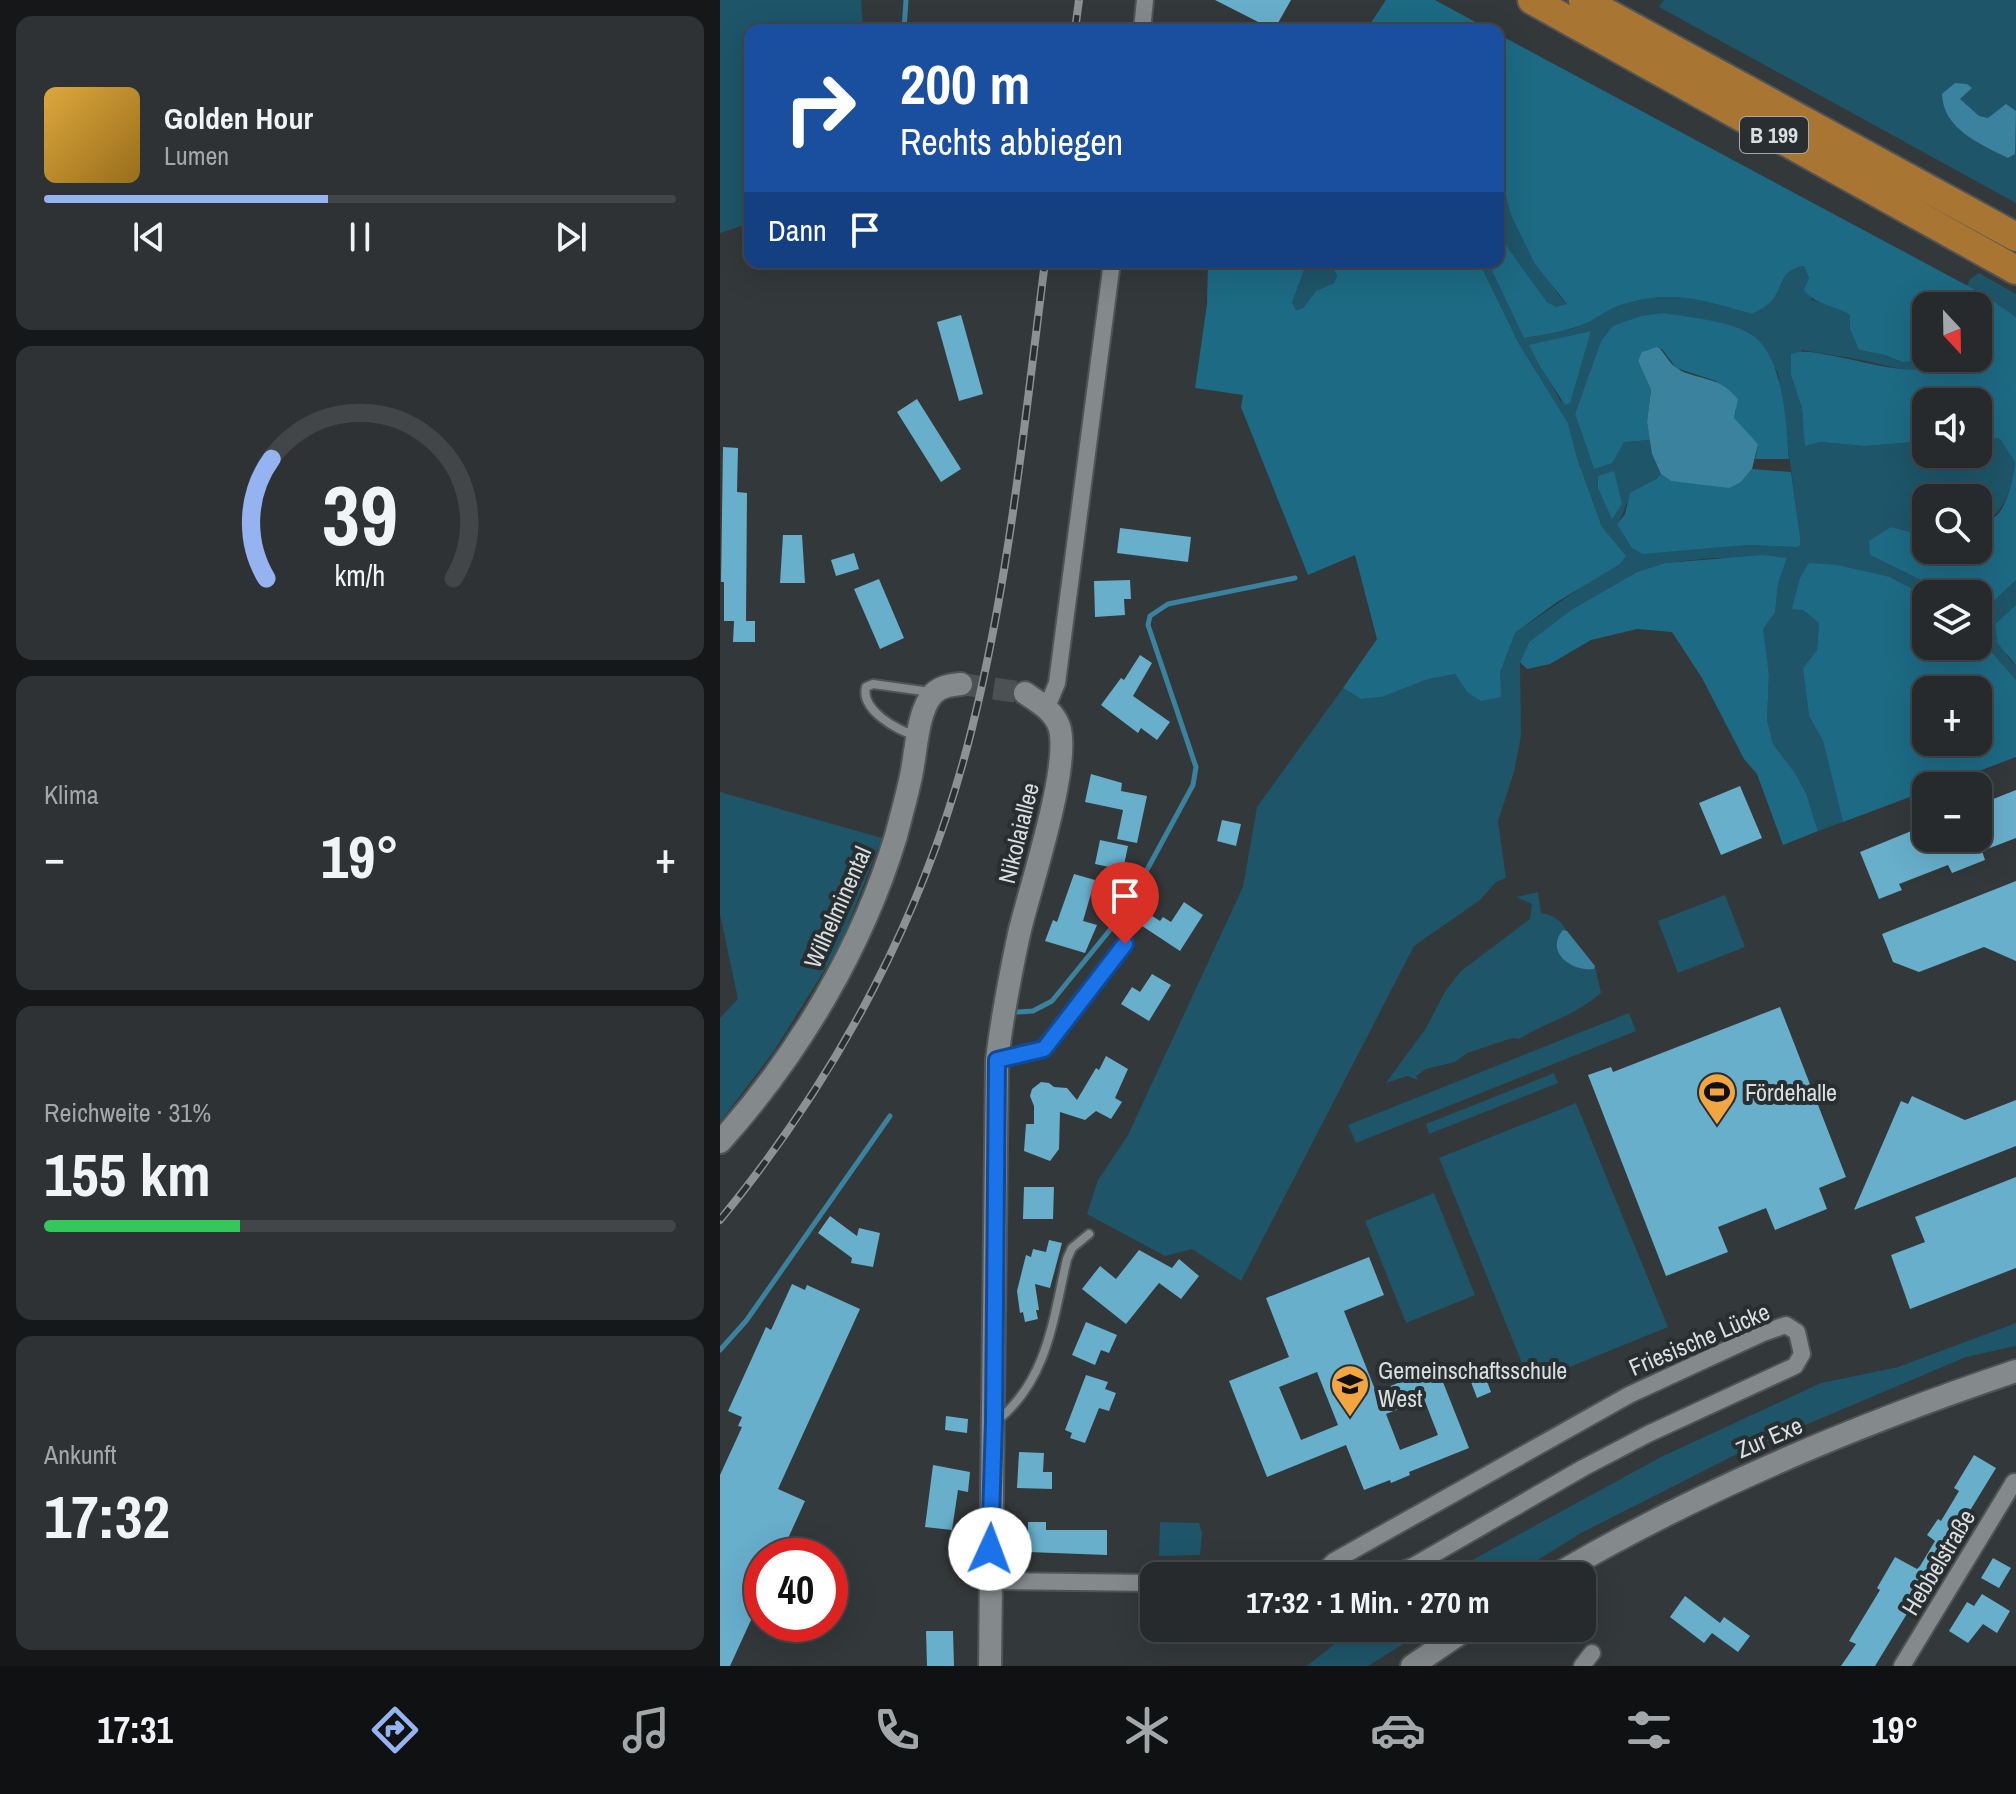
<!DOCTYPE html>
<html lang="de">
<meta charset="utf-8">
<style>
body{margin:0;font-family:"Archivo Narrow",sans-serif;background:#2e3234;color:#f1f3f6;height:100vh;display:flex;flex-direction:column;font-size:30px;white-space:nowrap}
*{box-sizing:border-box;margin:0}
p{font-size:26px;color:#a4a7a9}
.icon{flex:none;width:44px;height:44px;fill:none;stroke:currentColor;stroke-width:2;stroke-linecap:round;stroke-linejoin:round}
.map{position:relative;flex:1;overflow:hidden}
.side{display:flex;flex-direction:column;gap:16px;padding:16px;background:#151718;width:720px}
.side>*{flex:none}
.top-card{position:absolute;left:24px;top:24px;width:760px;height:244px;border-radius:16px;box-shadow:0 8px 32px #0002,0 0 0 2px #424648;background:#1a4fa0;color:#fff;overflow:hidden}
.needle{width:52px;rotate:158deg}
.buttons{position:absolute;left:1192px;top:292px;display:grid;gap:16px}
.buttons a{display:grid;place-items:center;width:80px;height:80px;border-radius:16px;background:#262a2c;box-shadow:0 8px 32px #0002,0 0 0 2px #424648;font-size:40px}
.speed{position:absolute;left:24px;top:1538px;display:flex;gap:16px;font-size:40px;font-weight:700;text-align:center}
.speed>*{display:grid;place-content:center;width:104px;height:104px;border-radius:50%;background:#262a2c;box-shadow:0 8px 32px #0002,0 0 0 2px #424648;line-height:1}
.speed .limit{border:12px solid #d22;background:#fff;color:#111}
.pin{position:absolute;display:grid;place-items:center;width:68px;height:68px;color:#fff;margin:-82px -34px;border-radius:50% 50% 50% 0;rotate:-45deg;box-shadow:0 0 8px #0007}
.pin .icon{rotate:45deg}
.me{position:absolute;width:88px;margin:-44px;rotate:2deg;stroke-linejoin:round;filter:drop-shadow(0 0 6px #0008)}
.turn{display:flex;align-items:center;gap:28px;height:168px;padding:0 24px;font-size:36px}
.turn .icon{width:104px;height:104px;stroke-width:2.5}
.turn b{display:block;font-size:56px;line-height:68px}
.then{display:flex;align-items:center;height:76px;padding:0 24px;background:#0003;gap:16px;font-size:30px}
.big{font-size:60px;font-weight:700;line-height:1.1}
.side .tile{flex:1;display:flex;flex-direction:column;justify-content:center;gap:12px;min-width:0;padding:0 28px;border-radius:16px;background:#2e3234}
.side .dial{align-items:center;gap:0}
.dial svg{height:208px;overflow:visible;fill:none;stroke:#424648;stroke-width:7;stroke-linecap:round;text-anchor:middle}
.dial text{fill:#f1f3f6;stroke:none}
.song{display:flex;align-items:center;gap:24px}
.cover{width:96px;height:96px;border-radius:12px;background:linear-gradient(135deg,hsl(40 70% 55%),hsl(40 70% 35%))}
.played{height:8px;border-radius:4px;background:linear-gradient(90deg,#95b2f1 45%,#424648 45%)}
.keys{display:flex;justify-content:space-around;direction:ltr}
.heat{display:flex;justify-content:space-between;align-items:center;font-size:44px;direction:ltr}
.charge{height:12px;border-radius:6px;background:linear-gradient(90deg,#34c759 31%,#424648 0)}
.trip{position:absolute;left:420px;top:1562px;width:456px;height:80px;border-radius:16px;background:#262a2c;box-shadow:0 8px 32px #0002,0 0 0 2px #424648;font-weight:700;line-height:80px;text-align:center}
.tabs{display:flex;height:128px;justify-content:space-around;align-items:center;background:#0f1112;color:#a4a7a9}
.tabs .icon{width:56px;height:56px}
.tabs .selected{color:#95b2f1}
.tabs b{font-size:36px;color:#f1f3f6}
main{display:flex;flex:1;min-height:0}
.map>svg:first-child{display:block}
.green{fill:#1e5569;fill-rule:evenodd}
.forest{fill:#1d6a84;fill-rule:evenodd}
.water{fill:#3a829e}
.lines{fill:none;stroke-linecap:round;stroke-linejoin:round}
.stream{stroke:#3a829e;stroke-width:5}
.building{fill:#68afcc;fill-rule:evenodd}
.secondary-tunnel{stroke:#4c5153;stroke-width:22;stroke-dasharray:22 11;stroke-linecap:butt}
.lane-casing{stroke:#515456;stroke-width:12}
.street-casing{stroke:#515456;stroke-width:20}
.secondary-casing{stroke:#515456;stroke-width:26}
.highway-casing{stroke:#515456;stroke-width:32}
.lane{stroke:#84898c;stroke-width:8}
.street{stroke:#84898c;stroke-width:16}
.secondary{stroke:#84898c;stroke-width:22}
.highway{stroke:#a97532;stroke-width:28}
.rail-casing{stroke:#8d9193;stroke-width:8}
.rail{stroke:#292e30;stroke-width:5;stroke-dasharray:15;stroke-linecap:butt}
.route-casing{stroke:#114b97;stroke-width:20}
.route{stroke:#1a73e8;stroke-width:14}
.labels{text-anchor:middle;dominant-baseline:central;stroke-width:8;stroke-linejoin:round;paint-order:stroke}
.shield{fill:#292e30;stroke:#a6a9ab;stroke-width:2}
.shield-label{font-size:22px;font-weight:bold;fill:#dbdee0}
.street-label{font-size:24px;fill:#dbdee0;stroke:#292e30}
.poi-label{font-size:24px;fill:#dbdee0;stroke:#292e30;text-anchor:start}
</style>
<main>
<section class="side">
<div class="tile">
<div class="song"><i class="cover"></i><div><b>Golden Hour</b><p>Lumen</p></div></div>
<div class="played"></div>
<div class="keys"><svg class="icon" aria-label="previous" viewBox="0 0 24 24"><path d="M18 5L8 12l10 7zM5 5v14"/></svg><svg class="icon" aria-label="pause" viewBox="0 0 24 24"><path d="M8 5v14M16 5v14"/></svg><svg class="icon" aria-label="next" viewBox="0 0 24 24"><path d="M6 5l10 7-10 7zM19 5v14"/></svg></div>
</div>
<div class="tile dial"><svg viewBox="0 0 100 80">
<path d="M14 69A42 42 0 1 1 86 69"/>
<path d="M14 69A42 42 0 0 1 16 23" stroke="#95b2f1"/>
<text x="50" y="56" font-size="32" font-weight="700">39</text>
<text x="50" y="72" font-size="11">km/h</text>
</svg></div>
<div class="tile"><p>Klima</p>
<div class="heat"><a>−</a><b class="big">19°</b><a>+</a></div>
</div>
<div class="tile"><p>Reichweite · 31%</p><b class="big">155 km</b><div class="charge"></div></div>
<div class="tile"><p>Ankunft</p><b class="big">17:32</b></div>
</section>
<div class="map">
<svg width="1296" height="1666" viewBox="0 0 1296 1666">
<rect width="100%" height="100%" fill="#33383a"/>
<path class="green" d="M0 0H141L143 30H30V223L0 233Z
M944 0H1296V203L939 7Z
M778 169 791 215 838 294 847 304 836 308 827 302 788 248 778 222Z
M587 262H610L617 276 614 283 596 291 583 308 576 310 572 303Z
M759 262H768L805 338C823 335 842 332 860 326 872 321 884 311 898 306 949 288 983 300 1032 314 1039 309 1050 305 1054 298 1065 281 1061 272 1084 266L1089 278 1092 300 1116 306 1130 315V329L1139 350 1165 355 1182 362 1224 359 1227 362 1226 366C1195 375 1174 367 1145 361 1124 356 1103 354 1082 350L1071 375 1082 408 1086 445 1100 442 1145 446 1206 441V454H1258V435L1280 439 1295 461C1290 492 1289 504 1265 524L1258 523V498H1206V536L1171 527 1150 555 1229 594H1206V596L1170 577 1083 610 1099 623 1097 650 1083 668 1089 716 1103 741 1123 822 1098 831 1086 793 1075 773 1053 744 1047 720 1049 675 1043 642V629L1055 613 1058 584 1067 558H993L945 563 917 572 851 610 809 642 800 662 801 736 794 772 778 821 786 878 776 882 760 900 694 946 521 1281 472 1249 445 1256 367 1214 378 1180 408 1135 523 887 537 807 623 688 641 699 662 697 708 679 735 674 747 692 780 673 795 633 905 557 882 527 857 458 848 423 798 342ZM945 313 995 322 1030 333 1058 373 1080 536 1077 547 1025 545 897 524C903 516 904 507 909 500 918 489 932 484 941 474L932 454 930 440 904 442 874 469 855 414 881 341ZM871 331 863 357 841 402 810 346Z
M1259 273 1296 294V317L1247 286 1250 279Z
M1296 580V605L1275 624 1289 659 1296 665V680L1266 646 1263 627 1258 624V608L1264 610Z
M0 792 162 838 120 945 54 1051 0 1122V1018L18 999 0 914Z
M818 892 821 913C834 915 840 920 847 931L843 930 874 969 875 966 881 993C852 1017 829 1021 799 1039L792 1038 747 1053 735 1062 706 1069 696 1076 698 1080 687 1076 666 1083 706 1028 726 990 741 971 810 919 812 904 796 897Z
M1005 895 1025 947 958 973 938 921Z
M909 1013 916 1031 636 1143 628 1125Z
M834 1073 838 1083 709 1134 706 1124Z
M856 1103 948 1327 810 1383 719 1158Z
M714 1193 755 1295 686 1323 645 1221Z
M1296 1323V1346L1246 1357 1021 1452 861 1533 792 1576H723L941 1457 1101 1383 1178 1367Z
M440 1522 479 1523 482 1533 480 1555 439 1556Z
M635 1628H709L648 1666H587Z"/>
<path class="forest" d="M666 0H715L770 30H646Z
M778 34 1261 293 1296 317V580L1264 610 1258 608V594H1229L1150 555 1149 541 1171 527 1206 536V550H1258V523C1286 524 1292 483 1295 462L1280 439 1258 435V402H1206V441L1145 446 1100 442 1085 446 1082 408 1071 375V354C1086 349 1099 354 1114 356 1150 363 1189 376 1225 366L1227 363 1224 359 1182 362 1165 355 1139 350 1130 329V315C1115 305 1095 305 1084 290L1089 278 1084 266C1061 271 1065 281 1054 298 1050 305 1039 310 1032 314 983 300 949 288 898 306 884 311 872 322 859 326 842 332 823 335 804 338L768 262H778V223L788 248 827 302 836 307 847 304 815 264 791 215 778 169ZM1206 306H1258V358H1206Z
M488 262H587L572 303 576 310 583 308 596 291 614 283 617 276 610 262H759L798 342 848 423 857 458 882 527 906 556 900 564 837 602 795 633 780 673 781 697 761 701 747 692 735 674 708 679 662 697 641 699 623 688 657 639 635 555 588 575 521 407 523 395 475 388 487 304Z
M945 313C971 318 1005 320 1029 333 1064 353 1066 423 1069 459H1035L1038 444C1030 435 1019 428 1014 418L1016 410 996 381 956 368 942 349 918 361 931 390 927 422 930 440 904 442 892 463 874 469 855 414 881 341 893 326 921 316Z
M871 331 850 403 845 405 821 368 809 345Z
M1032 469 1071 472 1080 536V545L1077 547 1025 545 923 554 912 548 897 524 905 514 910 493 936 479 941 474 951 481 1021 482Z
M894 471 902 504 892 519 878 488V476Z
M1043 555 1067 558 1058 584 1055 613 1043 629 1049 675 1047 720 1053 744 1075 773 1086 793 1098 831 1063 845 1037 774 1024 759 982 678 952 632 917 629 871 640 830 664 807 669 800 662 809 642 851 610 917 572 945 563Z
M1089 563 1117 565 1170 577 1206 596V646H1258V624L1263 627 1266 646 1296 680V757L1219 786H1206V791L1123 822 1103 741 1089 716 1083 668 1097 650 1099 623 1083 610 1072 609 1080 578ZM1206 690H1258V742H1206Z
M1296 605V665L1278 644 1275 624Z"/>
<path class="water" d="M1235 83 1247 84 1252 88 1240 99 1259 116 1268 118 1286 104 1296 111 1295 154 1288 158C1260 144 1223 129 1222 94Z
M937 347C945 352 947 360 954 366 972 381 997 373 1018 399L1014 418 1038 444 1032 469 1021 482 1009 488 951 481 941 474 932 454 927 422 931 390 918 361 922 352Z
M843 930 847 931 875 966 874 969C852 972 824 952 843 930Z"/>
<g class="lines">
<path class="stream" d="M184 30 186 0
M298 1012 313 1011 332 1001 403 914 473 785 476 767 428 625 430 616 448 604 575 578
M0 1350 26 1321 170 1116"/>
</g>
<path class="building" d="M495 0H571L554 30Z
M241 315 263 394 239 401 217 322Z
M197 399 241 469 221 482 177 412Z
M3 447 18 448 17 492 27 493 26 621H35V642H13L14 621H4V582H1Z
M400 528 471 537 468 562 397 553Z
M63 535H82L85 583H60Z
M134 553 139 569 116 576 111 560Z
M159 579 184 638 160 649 134 589Z
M410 580 411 599H404L405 615 375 617 374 581Z
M420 655 432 663 413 696 450 722 437 740 421 728 418 733 381 705 401 678 404 680Z
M371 774 402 783 401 791 427 796 417 843 397 839 403 810 365 802Z
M1020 786 1042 838 1001 855 979 803Z
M1296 790V838L1262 851 1265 860 1232 873 1228 865 1179 884 1182 890 1159 899 1140 852 1206 825V838H1258V805Z
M502 820 521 824 516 846 497 841Z
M380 840 408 846 403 870 375 864Z
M354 874 375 880 363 921 377 925 365 953 325 941 333 920 337 922Z
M1296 881V961L1264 947 1199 972 1173 962 1162 934Z
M464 902 483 915 460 951 416 922 423 910 440 921 443 917 451 922Z
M432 974 451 985 429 1021 401 1004 412 987 420 992Z
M1060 1007 1126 1177 1099 1188 1107 1209 1055 1230 1046 1208 998 1227 1008 1252 946 1276 868 1075 891 1067 893 1072Z
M386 1056 408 1069 395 1098 402 1102 391 1119 376 1111 365 1120 340 1112 339 1149 330 1161 304 1151 306 1124H314V1106L310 1096 312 1089 321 1082 329 1083 334 1087 347 1088 357 1100 376 1068 379 1070Z
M1192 1096 1245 1120 1296 1100V1146L1134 1210 1181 1101 1188 1104Z
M1296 1177V1268L1190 1309 1171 1255 1205 1242 1195 1217Z
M304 1187H334L333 1219H303Z
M110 1216 137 1236 139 1228 160 1233 153 1267 131 1263 132 1258 98 1233Z
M329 1240 342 1243 330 1288 315 1284 319 1310H316L318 1319 305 1322 303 1312 300 1313 297 1291 306 1255 311 1257 313 1249 326 1252Z
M419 1250 452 1268 459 1259 479 1276 461 1299 439 1283 406 1324 362 1289 380 1266 396 1279Z
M649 1257 664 1295 624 1311 656 1392 717 1367 749 1448 689 1472 690 1475 671 1483 670 1480 644 1490 626 1445 547 1477 509 1381 569 1357 546 1298ZM597 1372 618 1425 581 1440 559 1387ZM704 1399 718 1435 680 1450 666 1414Z
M72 1284 85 1290 87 1285 140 1309 58 1489 85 1501 60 1556H42V1596L10 1666H0V1475L22 1427 18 1426 22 1417 8 1411 46 1327 51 1330Z
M366 1322 397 1335 389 1353 381 1350 375 1365 352 1355Z
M366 1375 388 1382 385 1389 396 1393 389 1411 379 1408 365 1443 350 1438 352 1433 345 1430Z
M765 1376 771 1392 757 1398 751 1382Z
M226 1416 248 1419 247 1433 225 1430Z
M299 1452 324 1453 323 1472H332V1489L297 1488Z
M1254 1455 1276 1468 1155 1666H1121L1136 1644 1129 1641 1160 1590 1157 1588 1175 1557 1197 1569 1200 1566 1215 1541 1207 1535 1218 1519 1221 1521 1239 1491 1234 1488Z
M213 1465 250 1472 248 1492 238 1490 232 1530 205 1527Z
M308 1522H326V1530H387V1555L308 1552Z
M1273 1558 1291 1568 1279 1588 1261 1578Z
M1262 1594 1290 1611 1277 1633 1263 1624 1248 1643 1229 1631 1247 1602 1254 1606Z
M965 1596 1000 1623 1004 1617 1030 1636 1018 1652 992 1633 984 1643 950 1617Z
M206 1631H233L234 1666H207Z"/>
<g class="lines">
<path class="secondary-tunnel" d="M241 684 305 693"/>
<defs>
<path id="lane" d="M195 735C177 731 140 709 146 687L153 684 203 691 210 696
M278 1060 324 1049 405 944
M278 1420C328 1379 333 1319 347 1259L352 1248 369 1234"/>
<path id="street" d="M422 30 425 0
M327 707 337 683 341 652 392 262
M599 1576 614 1561 909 1395 1043 1333 1066 1325 1077 1332 1082 1354 1075 1366 928 1434 863 1468 695 1565 669 1576
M269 1581 434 1583
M862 1666 872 1653
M1182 1666 1294 1482"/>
<path id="secondary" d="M0 1142C79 1054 142 948 176 836 181 816 187 796 191 776 196 754 197 711 213 694 221 686 231 685 241 684
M834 1576C980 1490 1135 1425 1296 1371
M270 1666 277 1060C282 1018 290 976 299 934 309 890 352 764 339 726 333 710 318 702 305 693
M692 1666 748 1628"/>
<path id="highway" d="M812 0 1296 270
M863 0 1296 237"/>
</defs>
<use href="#lane" class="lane-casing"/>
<use href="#street" class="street-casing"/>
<use href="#secondary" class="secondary-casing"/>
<use href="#highway" class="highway-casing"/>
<use href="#lane" class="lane"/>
<use href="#street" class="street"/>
<use href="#secondary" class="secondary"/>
<use href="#highway" class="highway"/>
<defs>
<path id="rail" d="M355 30 359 0
M0 1220C118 1077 208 908 252 728 290 576 305 417 325 262"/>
</defs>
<use href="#rail" class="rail-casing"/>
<use href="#rail" class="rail"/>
</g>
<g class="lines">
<defs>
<path id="route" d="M270 1549 274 1423 277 1060 324 1049 405 944"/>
</defs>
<use href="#route" class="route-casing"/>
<use href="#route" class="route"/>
</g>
<defs>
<symbol id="stadium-pin" viewBox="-11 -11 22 30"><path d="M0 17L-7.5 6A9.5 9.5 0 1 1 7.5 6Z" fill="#f2a541" stroke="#292e30"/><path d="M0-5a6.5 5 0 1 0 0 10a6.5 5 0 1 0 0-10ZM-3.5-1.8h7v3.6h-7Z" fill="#111"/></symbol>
<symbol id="school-pin" viewBox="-11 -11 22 30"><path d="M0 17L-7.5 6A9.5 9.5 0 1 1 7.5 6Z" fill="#f2a541" stroke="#292e30"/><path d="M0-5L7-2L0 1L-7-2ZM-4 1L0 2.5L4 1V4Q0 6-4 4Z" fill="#111"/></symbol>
</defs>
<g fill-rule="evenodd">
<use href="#stadium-pin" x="975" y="1070" width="44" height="60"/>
<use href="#school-pin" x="608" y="1362" width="44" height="60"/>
</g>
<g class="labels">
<rect class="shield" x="1020" y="117" width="68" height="36" rx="6"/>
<g class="shield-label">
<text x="1054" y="135">B 199</text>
</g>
<g class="street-label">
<text transform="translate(298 833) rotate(-76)">Nikolaiallee</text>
<text transform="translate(117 907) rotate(-66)">Wilhelminental</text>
<text transform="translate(979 1339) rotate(-23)">Friesische Lücke</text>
<text transform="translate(1049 1437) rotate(-23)">Zur Exe</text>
<text transform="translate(1218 1562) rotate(-59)">Hebbelstraße</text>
</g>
<g class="poi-label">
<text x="1025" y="1092">Fördehalle</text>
<text x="658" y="1370">Gemeinschaftsschule<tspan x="658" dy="28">West</tspan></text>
</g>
</g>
</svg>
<div class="buttons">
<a><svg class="needle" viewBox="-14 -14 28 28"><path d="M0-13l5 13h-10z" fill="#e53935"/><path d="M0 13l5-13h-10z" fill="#a4a7a9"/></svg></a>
<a><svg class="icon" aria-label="sound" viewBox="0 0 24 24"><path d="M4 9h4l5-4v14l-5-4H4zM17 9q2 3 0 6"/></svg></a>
<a><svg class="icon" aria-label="search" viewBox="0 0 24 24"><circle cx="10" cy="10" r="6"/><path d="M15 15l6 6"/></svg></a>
<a><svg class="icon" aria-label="layers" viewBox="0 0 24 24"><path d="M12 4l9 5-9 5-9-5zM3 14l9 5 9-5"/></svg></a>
<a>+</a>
<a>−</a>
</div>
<div class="speed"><div class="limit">40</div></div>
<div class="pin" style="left:405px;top:944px;background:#d93025"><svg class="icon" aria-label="arrive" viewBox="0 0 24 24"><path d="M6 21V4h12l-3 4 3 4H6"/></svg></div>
<svg class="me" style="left:270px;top:1549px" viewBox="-20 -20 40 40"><circle r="19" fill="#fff"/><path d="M0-13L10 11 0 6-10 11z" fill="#1a73e8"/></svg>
<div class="trip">17:32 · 1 Min. · 270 m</div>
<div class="top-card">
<div class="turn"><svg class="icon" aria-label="right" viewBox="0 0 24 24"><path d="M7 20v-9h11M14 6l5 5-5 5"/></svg><div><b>200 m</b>Rechts abbiegen</div></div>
<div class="then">Dann<svg class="icon" aria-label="arrive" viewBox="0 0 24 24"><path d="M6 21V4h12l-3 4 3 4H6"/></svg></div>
</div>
</div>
</main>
<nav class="tabs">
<b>17:31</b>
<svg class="icon selected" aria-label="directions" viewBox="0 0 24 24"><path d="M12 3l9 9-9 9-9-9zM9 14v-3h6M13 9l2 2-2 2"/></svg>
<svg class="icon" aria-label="music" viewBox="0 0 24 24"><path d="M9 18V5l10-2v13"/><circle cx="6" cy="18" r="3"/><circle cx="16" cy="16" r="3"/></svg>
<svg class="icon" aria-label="phone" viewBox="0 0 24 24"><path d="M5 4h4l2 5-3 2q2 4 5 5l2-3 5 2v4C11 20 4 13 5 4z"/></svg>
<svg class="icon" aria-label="climate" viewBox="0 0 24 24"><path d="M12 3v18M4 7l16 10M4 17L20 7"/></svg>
<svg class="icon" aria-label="car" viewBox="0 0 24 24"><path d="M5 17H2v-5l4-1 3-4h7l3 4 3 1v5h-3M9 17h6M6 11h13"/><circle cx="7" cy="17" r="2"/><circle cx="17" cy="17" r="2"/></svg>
<svg class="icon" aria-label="filters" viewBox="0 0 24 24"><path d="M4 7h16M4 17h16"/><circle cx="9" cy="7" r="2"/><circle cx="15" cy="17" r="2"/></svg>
<b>19°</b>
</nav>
